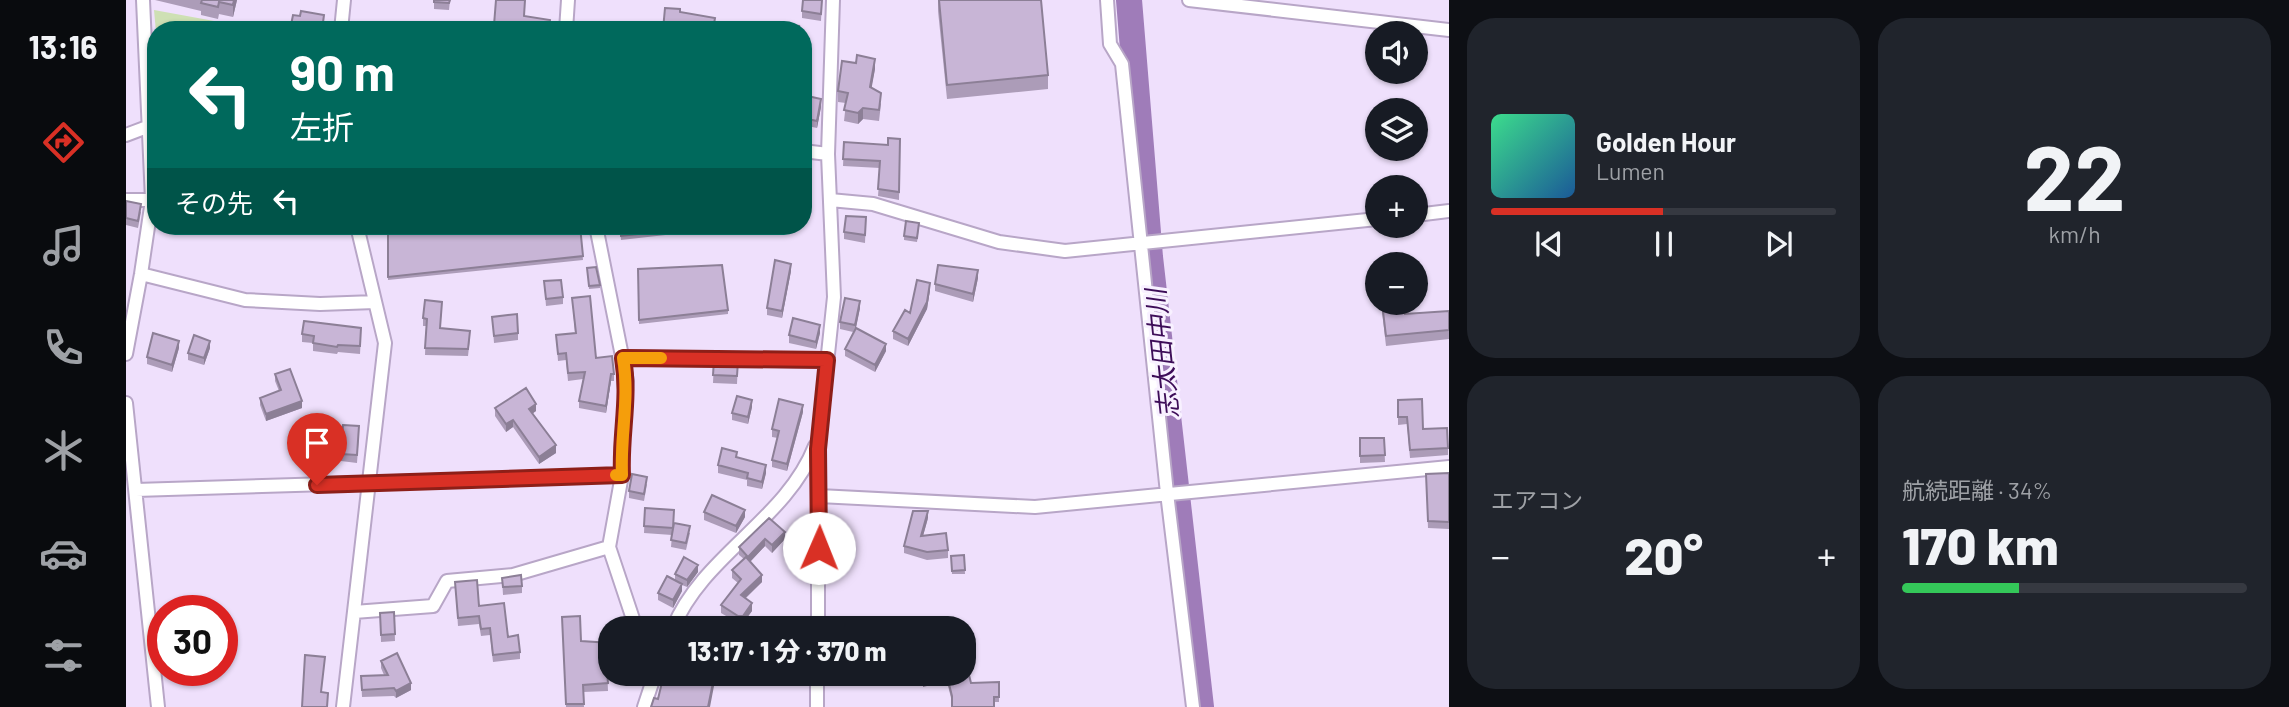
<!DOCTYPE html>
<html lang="ja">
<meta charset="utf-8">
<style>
body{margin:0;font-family:Barlow,"Noto Sans JP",sans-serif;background:#20242c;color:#f1f3f6;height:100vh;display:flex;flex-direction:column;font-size:26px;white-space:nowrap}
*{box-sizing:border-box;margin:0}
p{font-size:23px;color:#9ea1a6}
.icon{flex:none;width:38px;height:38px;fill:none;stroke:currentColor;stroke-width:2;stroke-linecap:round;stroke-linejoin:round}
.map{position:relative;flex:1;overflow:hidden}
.sheet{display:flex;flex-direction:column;gap:18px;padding:18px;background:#0d0f14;width:840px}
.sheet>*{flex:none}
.guide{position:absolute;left:21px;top:21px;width:665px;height:214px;border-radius:28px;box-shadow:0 2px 5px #0004;background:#00695c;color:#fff;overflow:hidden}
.buttons{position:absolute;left:1239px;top:21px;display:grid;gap:14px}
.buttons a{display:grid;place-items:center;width:63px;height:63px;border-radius:50%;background:#171b24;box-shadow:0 2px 5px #0004;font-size:35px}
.speed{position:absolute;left:21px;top:595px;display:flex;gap:14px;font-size:35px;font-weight:700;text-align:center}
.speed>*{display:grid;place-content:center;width:91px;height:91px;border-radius:50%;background:#171b24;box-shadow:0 2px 5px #0004;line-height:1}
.speed .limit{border:10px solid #d22;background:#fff;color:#111}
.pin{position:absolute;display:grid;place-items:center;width:60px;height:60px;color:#fff;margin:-72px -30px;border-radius:50% 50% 50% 0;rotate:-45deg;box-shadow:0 0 7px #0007}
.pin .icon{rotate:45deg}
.me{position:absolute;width:77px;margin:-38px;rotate:1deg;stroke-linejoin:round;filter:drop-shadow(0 0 5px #0008)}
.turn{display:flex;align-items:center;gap:24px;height:147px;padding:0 28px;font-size:32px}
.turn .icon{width:91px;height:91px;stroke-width:2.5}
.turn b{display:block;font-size:49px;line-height:60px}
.then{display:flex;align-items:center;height:66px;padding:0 28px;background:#0003;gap:14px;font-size:26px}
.big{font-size:52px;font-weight:800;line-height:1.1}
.sheet .card{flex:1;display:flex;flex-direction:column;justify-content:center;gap:10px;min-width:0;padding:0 24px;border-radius:28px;background:#20242c}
.sheet .dial{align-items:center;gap:0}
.dial b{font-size:91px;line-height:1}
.song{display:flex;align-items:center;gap:21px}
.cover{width:84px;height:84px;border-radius:10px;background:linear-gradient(135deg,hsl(150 70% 55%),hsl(210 70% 35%))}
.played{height:7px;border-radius:4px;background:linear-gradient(90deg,#d93025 50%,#363941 50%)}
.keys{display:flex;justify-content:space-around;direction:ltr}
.heat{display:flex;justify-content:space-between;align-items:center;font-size:38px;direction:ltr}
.charge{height:10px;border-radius:5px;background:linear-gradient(90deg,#34c759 34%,#363941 0)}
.sheet .tiles{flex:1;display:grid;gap:18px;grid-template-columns:repeat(2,1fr)}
.trip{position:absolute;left:472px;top:616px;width:378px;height:70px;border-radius:28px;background:#171b24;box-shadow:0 2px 5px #0004;font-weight:800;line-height:70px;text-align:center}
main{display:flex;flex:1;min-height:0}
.tabs{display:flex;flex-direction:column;width:126px;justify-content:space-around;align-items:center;background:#090b0e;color:#9ea1a6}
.tabs .icon{width:49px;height:49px}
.tabs .selected{color:#d93025}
.tabs b{font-size:32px;color:#f1f3f6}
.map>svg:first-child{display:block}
.green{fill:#cee0b4}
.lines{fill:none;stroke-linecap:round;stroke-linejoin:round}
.river{stroke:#9f7cb9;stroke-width:26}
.street-casing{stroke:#b8a6c7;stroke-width:16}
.street{stroke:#fff;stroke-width:12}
.wall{fill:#ac9cb8}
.shaded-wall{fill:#8c7f96}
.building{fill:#c8b5d6;stroke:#8c7f96;stroke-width:2}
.route-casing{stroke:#8d1f18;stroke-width:18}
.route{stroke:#d93025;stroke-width:12}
.slow{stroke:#f59e0b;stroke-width:12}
.labels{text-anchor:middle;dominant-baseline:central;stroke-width:6;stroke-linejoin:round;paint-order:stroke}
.water-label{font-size:26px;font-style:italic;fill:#3d0d58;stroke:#f8f1ff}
</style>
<main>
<nav class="tabs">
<b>13:16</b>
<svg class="icon selected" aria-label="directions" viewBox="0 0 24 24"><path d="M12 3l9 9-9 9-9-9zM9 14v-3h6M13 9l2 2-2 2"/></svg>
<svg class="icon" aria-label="music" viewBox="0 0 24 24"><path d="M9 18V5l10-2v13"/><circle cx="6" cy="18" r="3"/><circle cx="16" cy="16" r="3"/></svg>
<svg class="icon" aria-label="phone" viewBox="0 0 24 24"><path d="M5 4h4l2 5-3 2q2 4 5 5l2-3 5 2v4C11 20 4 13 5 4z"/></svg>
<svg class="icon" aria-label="climate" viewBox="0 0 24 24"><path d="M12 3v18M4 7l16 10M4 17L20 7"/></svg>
<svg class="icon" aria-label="car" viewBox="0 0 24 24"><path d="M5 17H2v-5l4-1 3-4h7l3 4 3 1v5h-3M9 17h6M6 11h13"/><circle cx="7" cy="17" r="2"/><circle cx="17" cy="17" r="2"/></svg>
<svg class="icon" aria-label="filters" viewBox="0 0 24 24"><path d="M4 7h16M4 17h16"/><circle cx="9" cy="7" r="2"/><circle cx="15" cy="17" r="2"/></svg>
</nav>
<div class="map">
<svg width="1323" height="707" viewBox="0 0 1323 707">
<rect width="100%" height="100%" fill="#efe0fc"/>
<path class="green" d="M28 10 110 25 108 30H30V32Z"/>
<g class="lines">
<path class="river" d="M1003 0 1024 257 1075 707"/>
<defs>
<path id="street" d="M981 0 984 44 996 64 1041 493 1067 707
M1063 0 1323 30
M215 30 218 0
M440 30 442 0
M0 135 29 124
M677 151 702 154
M0 200H26
M704 200 747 204 873 242 939 251 1251 219
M1290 215 1323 211
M470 226 501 381 495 453 496 475 483 547 510 628
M15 274 119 300 194 304 249 302
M0 354 15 274 26 200 17 0
M497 357 701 361
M0 403 32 707
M10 490 496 475
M693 496 909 507 1323 467
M228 612 307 606 321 581 387 575 483 547
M547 628C577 555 660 520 689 446
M692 628V449L708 297 702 154 707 0
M217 707 259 343 231 226
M518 707 529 674
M691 707V674"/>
</defs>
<use href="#street" class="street-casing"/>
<use href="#street" class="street"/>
</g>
<path class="wall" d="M29 0H111L107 17 93 14 92 19 75 15V11Z
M308 0H324L323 10 308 9Z
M370 0 398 16 424 20V30H368Z
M696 0 695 21 676 18V11Z
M812 0 922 75V89L821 99 812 11Z
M749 69 745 88 755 104 753 121 737 119 732 124 718 121 720 103 712 102V91Z
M677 95 695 107 691 128 677 125Z
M774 139 773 200 752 196 754 168 717 166 718 142 762 145Z
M0 201 15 212 12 228 0 225Z
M740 217 739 243 718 239V232Z
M262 226H454L457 260 262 280Z
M494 226H584V230L495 240Z
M793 227 791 242 778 240V236Z
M461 268 474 285V288L463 289Z
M512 269 602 310V314L513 324Z
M665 271 656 318 641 315V308Z
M852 278 847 302 809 291V284Z
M418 281 437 297V304L420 306Z
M804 290 801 309 782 346 767 339V331Z
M446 298 470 358 488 374V381H485L480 413 453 408V401L457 379 442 381 440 360 432 361 430 335 449 333Z
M1255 303H1278L1279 314 1323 311V339L1260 346Z
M734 308 730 328 760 351 749 372 719 356V349L727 332 714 329V322Z
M316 309 314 329 344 338 342 356 299 355 300 326H297V318Z
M366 317 392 333V340L368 343Z
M694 333 690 349 663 343V335Z
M176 334 235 336 234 354 212 352 211 354 187 351V343L176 342Z
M53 348 46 372 21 364V357Z
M84 348 78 365 62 360V353Z
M588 360 612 361 611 384 587 383Z
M149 374 176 408 140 421 134 405V398L153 391 149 381Z
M1272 400 1297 429 1322 448V455L1284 458 1281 424 1272 425Z
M626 407 622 424 606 420V413Z
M369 408 410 411 407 413 430 453 413 464 387 427 380 432 369 416Z
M677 412 661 471 646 467V460L652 438 646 437V429Z
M233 434 231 463 215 461V454Z
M1234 438H1258L1259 462 1234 463Z
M611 458 640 473 636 489 621 486V480L592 473V465Z
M1323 473V529L1302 528 1300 474Z
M521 484 518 501 503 498V491Z
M519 508 564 533 560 550 545 547 546 535 518 533Z
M578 512 619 517 610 533 578 520Z
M643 518 659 539 646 553 639 546 624 562 636 582 620 598 626 611 617 623H612L595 613V605L612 583 606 578V570L618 559 613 555V547Z
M802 518 797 536 822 550V558L801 560 778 553V546Z
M838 555 839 574H826L825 556Z
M572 572 561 587 556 585V591L547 608 532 600V593L549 580V574Z
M376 578 396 586V593L377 595Z
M329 582 382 637 394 652V659L367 662 364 635 355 636 353 624 332 626Z
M268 612 269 641 255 642 254 613Z
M436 617 455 641 485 643V667H481L482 691 457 692 458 707H440Z
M255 661 285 690 270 698 268 696 236 697 235 676 258 675 255 668Z
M822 680 845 683 873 682V702H826L822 686Z"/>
<path class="shaded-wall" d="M108 0H111L107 17V5Z
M749 59V69L744 97V87Z
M695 99V107L691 128V121Z
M737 108V119L732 124V113Z
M665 264V271L656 318V311Z
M852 270V278L847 302V294Z
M804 283V290L801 309 782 346V339Z
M734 301V308L729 332V325Z
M694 325V333L690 349V342Z
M53 341V348L46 372V365Z
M84 341V348L78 365V358Z
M760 344V351L749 372V365Z
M485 374V381L480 413V406Z
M626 400V407L622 424V417Z
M176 401V408L140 421V414Z
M410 404V411L403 416V409Z
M677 405V412L661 471V464Z
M387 420V427L380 432V424Z
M430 445V453L413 464V457Z
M640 465V473L636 489V482Z
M619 510V517L610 533V526Z
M802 511V518L795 543V536Z
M659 532V539L646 553V545Z
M639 539V546L622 564V557Z
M572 565V572L561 587V580Z
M636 575V582L615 602V595Z
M556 584V591L547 608V600Z
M626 603V611L617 623V616Z
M813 676V683L797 687V680Z
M588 678V686L584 707H582Z
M285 683V690L270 698V691Z"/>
<path class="building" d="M76 0H108L107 5 93 2 92 7 75 3Z
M308 0H324L323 3 308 2Z
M370 0H399L398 16 424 20 423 30H393V26L368 25Z
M677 0H696L695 14 676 11Z
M813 0H915L922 75 821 85Z
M539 8 554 9V12L589 18 587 30H537Z
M175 11 198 15 196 30H164L167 15 174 16Z
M632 22 673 26 672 30H631Z
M731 55 749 59 744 87 755 93 753 110 737 108 732 113 718 110 722 93 712 91 716 61 730 63Z
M677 95 695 99 691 121 677 118Z
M762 138 774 139 773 192 752 189 754 161 717 159 718 142 762 145Z
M0 201 15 204 12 221 0 218Z
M720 216 740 217 739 235 718 232Z
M780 221 793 223 791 238 778 236Z
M262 226H454L457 256 262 277Z
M495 226H584L495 236Z
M649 260 665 264 656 311 641 308Z
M596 265 602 310 513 320 512 269Z
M812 265 852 270 847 294 809 284Z
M470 267 474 285 463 286 461 268Z
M435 280 437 297 420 299 418 281Z
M791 280 804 283 801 302 782 339 767 331 779 310 784 313Z
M464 296 470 358 486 356 488 374H485L480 406 453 401 459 372 442 373 440 353 432 354 430 335 450 333 446 298Z
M719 298 734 301 729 325 714 322Z
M299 300 316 302 314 328 344 331 342 349 299 348 301 319 297 318Z
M1256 303H1278L1279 314 1323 311V330L1260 336Z
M391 314 392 333 368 336 366 317Z
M667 318 694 325 690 342 663 335Z
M178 321 235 328 234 346 212 345 211 347 187 343 188 336 176 334Z
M730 328 760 344 749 365 719 349Z
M27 333 53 341 46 365 21 357Z
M68 335 84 341 78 358 62 353Z
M588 360 612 361 611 376 587 375Z
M164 369 176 401 140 414 134 398 155 390 149 374Z
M400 388 410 404 403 409 430 445 413 457 387 420 380 424 369 408Z
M611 396 626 400 622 417 606 413Z
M653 399 677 405 661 464 646 460 653 431 646 429Z
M1296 399 1297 429 1321 428 1322 448 1284 450 1281 417H1272V400Z
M217 425 233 426 231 455 215 454Z
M1234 438H1258L1259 455 1234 456Z
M596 448 611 452 610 457 640 465 636 482 621 478 622 473 592 465Z
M1323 473V522L1302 521 1300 474Z
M506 474 521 477 518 494 503 491Z
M586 495 619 510 610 526 578 512Z
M519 508 548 510 547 528 518 526Z
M787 511H802L795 536 820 533 822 550 801 552 778 546Z
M643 518 659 532 646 545 639 539 622 557 613 547Z
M548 523 564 526 560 543 545 540Z
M838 555 839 570 826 571 825 556Z
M558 557 572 565 561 580 549 574Z
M620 557 636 575 615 595 626 603 617 616H612L595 605 615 579 606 570Z
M395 575 396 586 377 587 376 578Z
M541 576 556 584 547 600 532 593Z
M351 580 353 606 378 603 382 637 392 635 394 652 367 655 364 628 355 629 353 616 332 618 329 582Z
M268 612 269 634 255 635 254 613Z
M454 616 455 641 485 643V659H480L482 683 457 685 458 704H440L436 617Z
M568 622 587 628H566Z
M802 623 803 628H781Z
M271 653 285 683 270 691 268 688 236 690 235 676 262 675 255 661Z
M179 655 199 657 195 692 202 693 201 707H176Z
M538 674H571L588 678 582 707H525L528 698 532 699Z
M795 674H813V676L797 680Z
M843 675 845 683 873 682V697H868V707H826V696L822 680Z"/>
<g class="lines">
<defs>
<path id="route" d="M191 485 496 475C494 434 504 399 497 358L701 360 692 449 693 548"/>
</defs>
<use href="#route" class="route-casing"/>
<use href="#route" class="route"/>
<path class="slow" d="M490 475H496C494 434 504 399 497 358H535"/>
</g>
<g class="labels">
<g class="water-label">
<text transform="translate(1035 354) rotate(-96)">志太田中川</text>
</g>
</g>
</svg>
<div class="buttons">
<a><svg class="icon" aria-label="sound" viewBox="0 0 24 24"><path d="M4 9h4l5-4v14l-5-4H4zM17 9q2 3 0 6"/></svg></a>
<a><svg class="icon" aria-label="layers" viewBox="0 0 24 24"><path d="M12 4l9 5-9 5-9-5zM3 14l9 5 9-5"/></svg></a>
<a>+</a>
<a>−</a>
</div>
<div class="speed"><div class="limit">30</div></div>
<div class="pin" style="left:191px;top:485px;background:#d93025"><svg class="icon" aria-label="arrive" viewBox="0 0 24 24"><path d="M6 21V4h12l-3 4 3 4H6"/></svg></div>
<svg class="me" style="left:693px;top:548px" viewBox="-20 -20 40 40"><circle r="19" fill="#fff"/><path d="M0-13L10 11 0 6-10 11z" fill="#d93025"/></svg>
<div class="trip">13:17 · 1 分 · 370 m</div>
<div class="guide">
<div class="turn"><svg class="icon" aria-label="left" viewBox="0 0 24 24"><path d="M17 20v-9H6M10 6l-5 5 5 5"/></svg><div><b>90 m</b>左折</div></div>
<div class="then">その先<svg class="icon" aria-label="left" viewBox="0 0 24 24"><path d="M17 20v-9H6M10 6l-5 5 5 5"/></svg></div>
</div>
</div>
<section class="sheet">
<div class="tiles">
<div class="card">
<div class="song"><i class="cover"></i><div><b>Golden Hour</b><p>Lumen</p></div></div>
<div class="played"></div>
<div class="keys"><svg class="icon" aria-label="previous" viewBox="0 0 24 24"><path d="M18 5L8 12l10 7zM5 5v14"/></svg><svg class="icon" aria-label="pause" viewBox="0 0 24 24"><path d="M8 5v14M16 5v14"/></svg><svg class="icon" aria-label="next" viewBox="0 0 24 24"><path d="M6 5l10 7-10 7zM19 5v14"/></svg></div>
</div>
<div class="card dial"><b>22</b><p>km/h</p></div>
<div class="card"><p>エアコン</p>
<div class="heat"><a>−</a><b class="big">20°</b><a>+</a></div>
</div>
<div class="card"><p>航続距離 · 34%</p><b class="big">170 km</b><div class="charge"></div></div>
</div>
</section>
</main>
